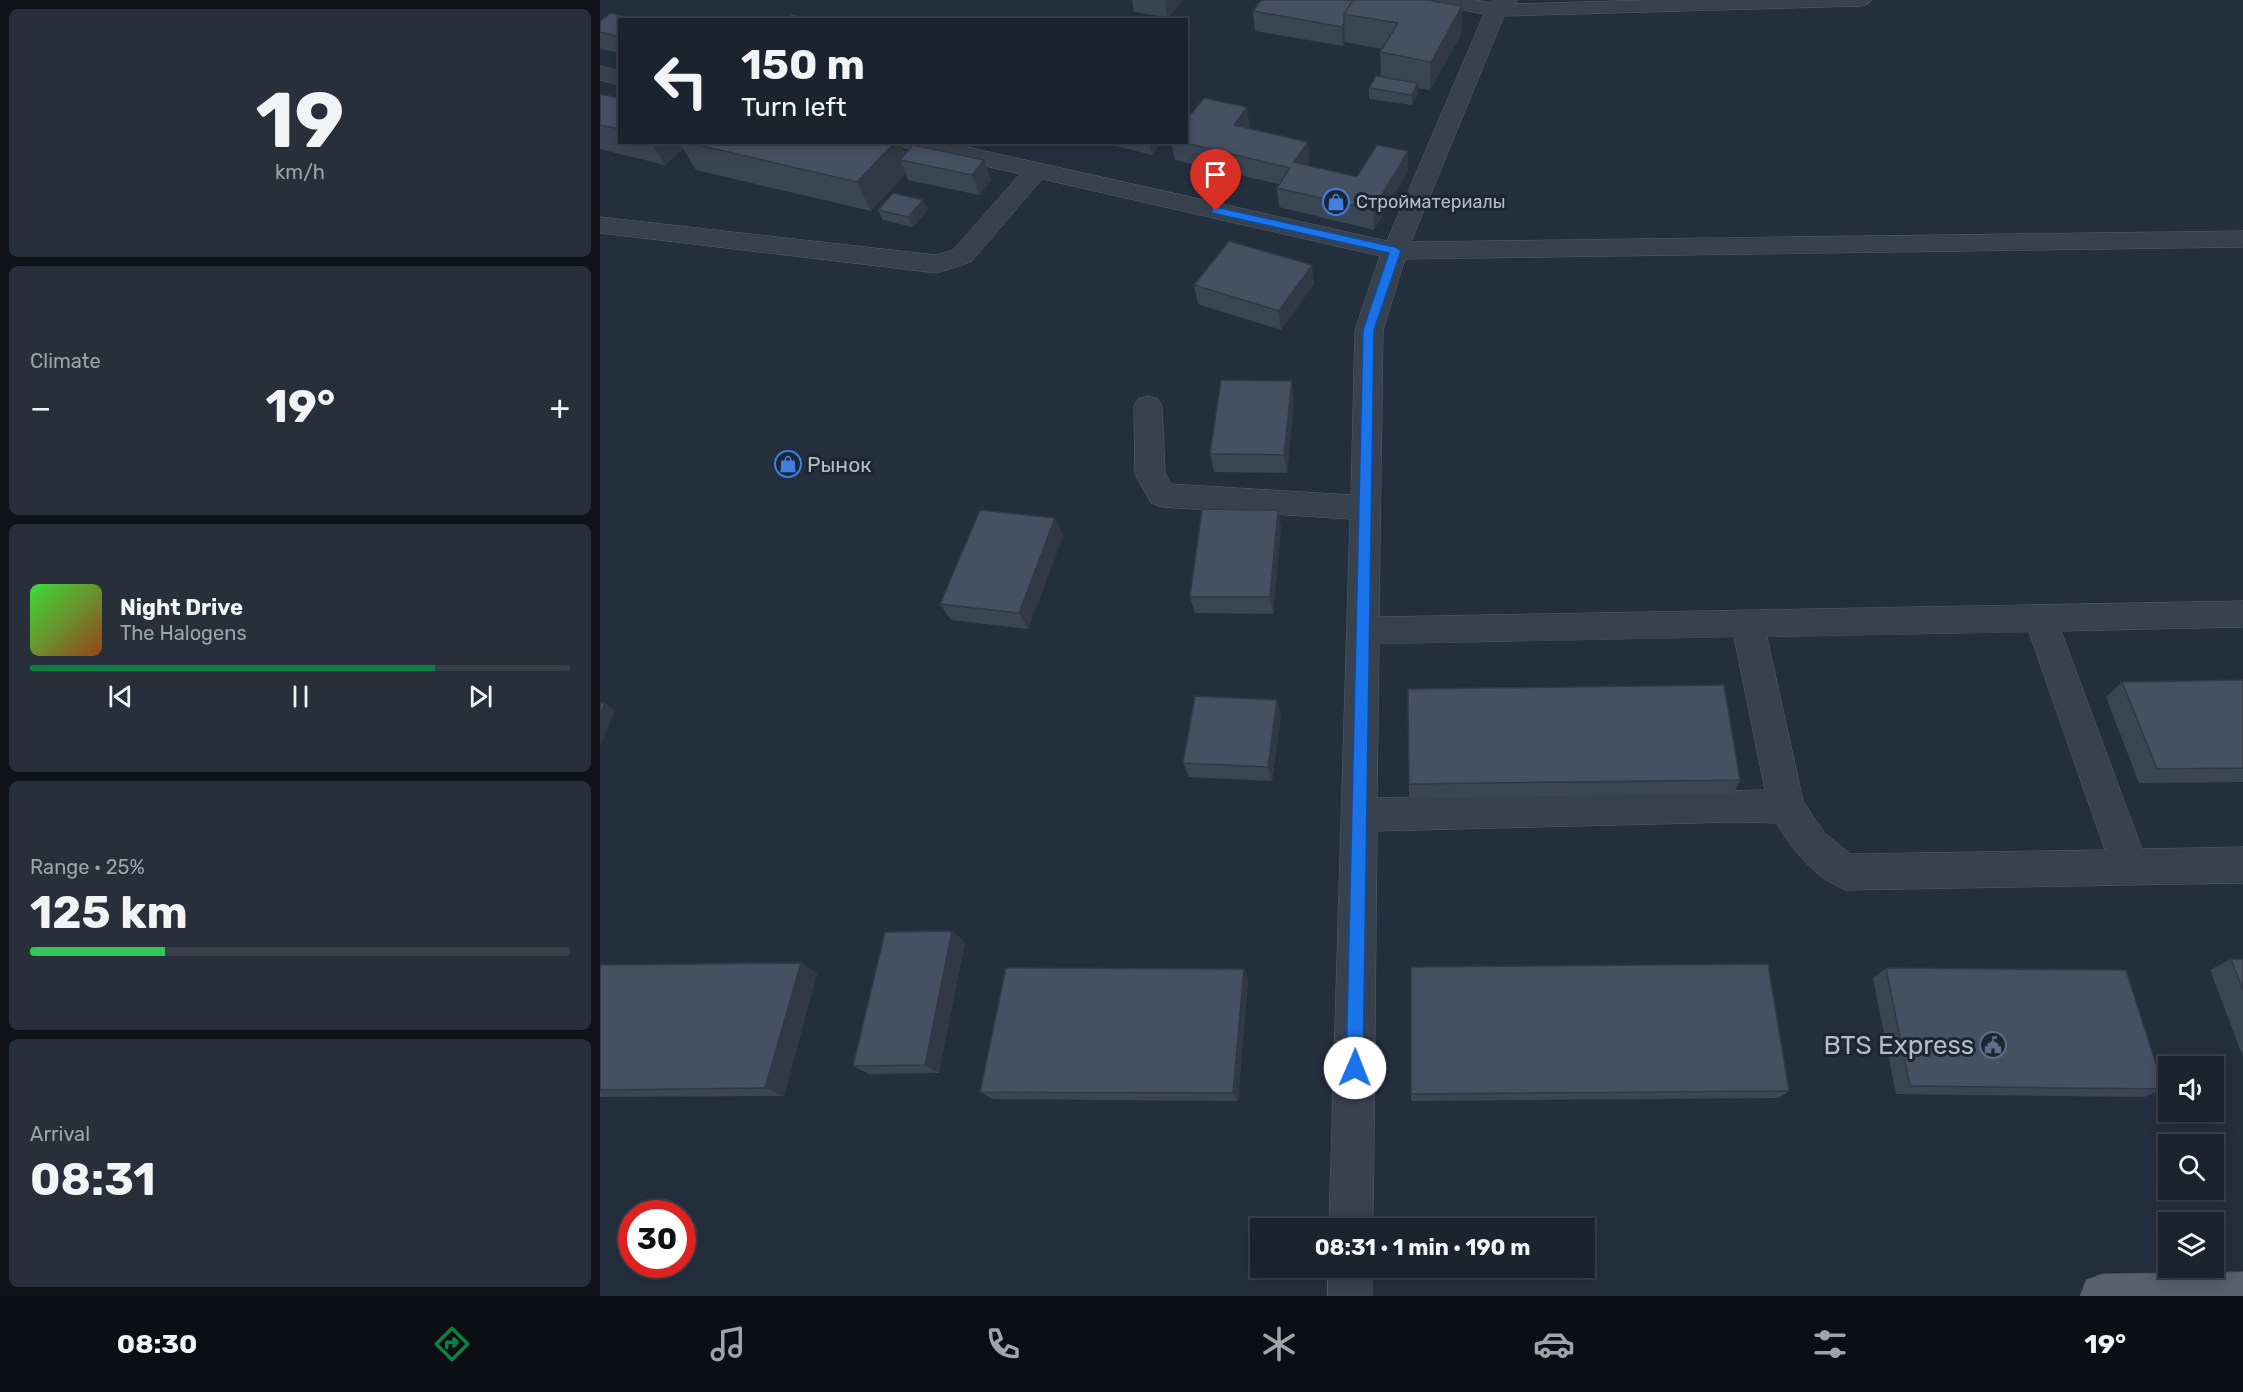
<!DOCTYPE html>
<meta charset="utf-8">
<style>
body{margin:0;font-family:Rubik,sans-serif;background:#282f3a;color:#f1f3f6;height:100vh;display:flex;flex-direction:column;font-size:22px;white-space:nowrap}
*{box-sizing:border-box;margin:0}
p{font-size:20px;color:#a0a4aa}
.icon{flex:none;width:33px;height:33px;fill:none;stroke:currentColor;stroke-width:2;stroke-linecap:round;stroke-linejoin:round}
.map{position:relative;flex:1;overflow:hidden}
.details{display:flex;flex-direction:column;gap:9px;padding:9px;background:#0f1319;width:600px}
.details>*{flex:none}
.hud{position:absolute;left:18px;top:18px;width:570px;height:126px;border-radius:0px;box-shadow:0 3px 15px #0003,0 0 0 2px #39404a;background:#1b232e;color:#f1f3f6;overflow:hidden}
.fabs{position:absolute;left:1558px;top:1056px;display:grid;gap:12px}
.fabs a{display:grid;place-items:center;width:66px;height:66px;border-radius:0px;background:#1b232e;box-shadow:0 3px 15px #0003,0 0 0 2px #39404a;font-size:30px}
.speed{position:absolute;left:18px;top:1200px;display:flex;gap:12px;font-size:30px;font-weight:700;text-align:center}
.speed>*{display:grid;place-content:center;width:78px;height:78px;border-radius:50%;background:#1b232e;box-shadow:0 3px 15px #0003,0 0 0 2px #39404a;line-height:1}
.speed .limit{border:9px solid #d22;background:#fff;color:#111}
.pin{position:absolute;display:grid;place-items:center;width:51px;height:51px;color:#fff;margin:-62px -26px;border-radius:50% 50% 50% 0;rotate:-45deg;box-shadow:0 0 6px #0007}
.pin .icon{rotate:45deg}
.me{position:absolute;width:66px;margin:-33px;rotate:1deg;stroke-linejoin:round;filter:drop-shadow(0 0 4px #0008)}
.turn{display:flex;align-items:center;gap:21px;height:126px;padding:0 24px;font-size:27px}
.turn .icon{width:78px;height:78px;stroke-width:2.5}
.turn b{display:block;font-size:42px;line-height:51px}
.big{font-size:45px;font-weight:700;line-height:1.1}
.details .widget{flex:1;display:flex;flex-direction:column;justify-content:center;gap:9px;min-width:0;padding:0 21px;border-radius:9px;background:#282f3a}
.details .dial{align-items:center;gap:0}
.dial b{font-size:78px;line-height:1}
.song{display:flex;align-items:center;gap:18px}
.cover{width:72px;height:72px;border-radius:9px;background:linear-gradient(135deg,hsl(120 70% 55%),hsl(20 70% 35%))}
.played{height:6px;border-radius:3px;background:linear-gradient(90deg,#0b8043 75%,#39404a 75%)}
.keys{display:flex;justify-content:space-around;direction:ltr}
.heat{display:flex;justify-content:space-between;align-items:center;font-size:33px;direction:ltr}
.charge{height:9px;border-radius:4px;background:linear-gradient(90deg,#34c759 25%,#39404a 0)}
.trip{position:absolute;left:650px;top:1218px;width:345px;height:60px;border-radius:0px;background:#1b232e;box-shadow:0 3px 15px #0003,0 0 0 2px #39404a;font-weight:700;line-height:60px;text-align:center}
.tabs{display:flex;height:96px;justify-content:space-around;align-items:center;background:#0b0e12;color:#a0a4aa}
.tabs .icon{width:42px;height:42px}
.tabs .active{color:#0b8043}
.tabs b{font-size:27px;color:#f1f3f6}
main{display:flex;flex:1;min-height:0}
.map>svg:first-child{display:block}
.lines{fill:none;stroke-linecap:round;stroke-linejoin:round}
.minor-casing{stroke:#565f6c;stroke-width:1}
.major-casing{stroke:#414a57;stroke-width:1}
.minor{fill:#38414e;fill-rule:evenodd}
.major{fill:#56606e;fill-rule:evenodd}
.wall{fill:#3b4654}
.shaded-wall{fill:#303945}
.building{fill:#455162;stroke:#303945;stroke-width:1.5}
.route{fill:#1a73e8;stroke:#114b97;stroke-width:1.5}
.labels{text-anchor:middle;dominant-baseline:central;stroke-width:6;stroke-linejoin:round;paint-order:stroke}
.far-poi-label{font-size:18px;fill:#b4bcc9;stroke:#1d2633;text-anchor:start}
.poi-label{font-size:21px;fill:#b4bcc9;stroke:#1d2633;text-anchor:start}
.near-poi-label{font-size:26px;fill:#b4bcc9;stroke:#1d2633;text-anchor:end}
</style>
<main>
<section class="details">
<div class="widget dial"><b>19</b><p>km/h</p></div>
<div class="widget"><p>Climate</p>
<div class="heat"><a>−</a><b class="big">19°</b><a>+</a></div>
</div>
<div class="widget">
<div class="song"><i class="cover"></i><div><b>Night Drive</b><p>The Halogens</p></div></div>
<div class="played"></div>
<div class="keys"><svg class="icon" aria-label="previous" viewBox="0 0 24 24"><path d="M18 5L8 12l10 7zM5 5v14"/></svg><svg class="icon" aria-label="pause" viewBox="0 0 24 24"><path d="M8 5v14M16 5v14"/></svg><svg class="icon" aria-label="next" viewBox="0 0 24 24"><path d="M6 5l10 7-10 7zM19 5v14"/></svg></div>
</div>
<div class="widget"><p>Range · 25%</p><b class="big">125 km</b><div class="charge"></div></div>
<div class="widget"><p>Arrival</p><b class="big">08:31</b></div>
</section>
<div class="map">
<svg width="1643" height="1296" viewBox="0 0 1643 1296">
<rect width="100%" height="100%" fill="#242f3e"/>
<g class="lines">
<defs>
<path id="minor" d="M828 0H875L891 3 895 0H918L915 4 1050 0H1272L1268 4 1261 6 904 16 811 242 1643 231V247L805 259 783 330 779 617 1643 601V627L1461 631 1542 849 1643 847V883L1246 890C1213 877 1195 852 1176 823L1136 822 777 831 773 1228H729L750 519 562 507 551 503 535 474 534 406 538 399 548 396 558 399 562 406 565 473 571 484 751 495 755 330 780 256 442 179 371 262 337 273 0 233V217L336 255 353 250 420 174 302 147 298 142H345L787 241 884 14 832 4ZM1429 632 1505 850 1250 854 1224 832 1203 801 1167 637ZM1134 637 1165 790 777 798 779 644Z
M0 66 20 71V85L0 80Z
M728 1268H772V1296H728Z"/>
<path id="major" d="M1643 1272V1296H1480L1486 1280 1502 1274Z"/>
</defs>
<use href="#minor" class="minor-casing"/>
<use href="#major" class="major-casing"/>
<use href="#minor" class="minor"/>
<use href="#major" class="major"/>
</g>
<path class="wall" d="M532 0H583L568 18 534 12Z
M862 6 861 35 830 90 818 88V93L812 105 769 99V88L781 77 780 52 782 49 745 42 743 46 655 31 653 11Z
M20 20V53L1 49 0 47V21Z
M0 94 20 98V142H300L305 154 384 160 391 180 379 195 308 180 306 173 271 211 96 170 83 149 65 165 0 149Z
M650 127 649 129 708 142 709 162 707 165 757 177 808 151V171L774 230 679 207 677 188 679 184 575 160 571 142H586Z
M500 142H562L552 155Z
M278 210H328L313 227 283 220Z
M714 284 681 330 598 304 594 285Z
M694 400 687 473 614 472 610 454Z
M455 518 463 536 428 629 351 620 340 604Z
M681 527 673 614 595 613 590 597Z
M1643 680V782L1539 783 1506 697 1522 682Z
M808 689 1140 780 1133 794 809 798Z
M681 715 672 781 589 777 583 763Z
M352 931 365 942 339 1073 269 1074 253 1066Z
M1631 959H1643V1057L1610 970Z
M201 963 217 973 184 1096 0 1097V965Z
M811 967 1189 1091 1179 1098 811 1101Z
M1286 968 1564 1089 1544 1097 1296 1094 1273 978Z
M644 969 648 979 638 1101 393 1099 380 1092Z"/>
<path class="shaded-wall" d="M565 0H583L568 18Z
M862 6 861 35 830 90 831 62Z
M744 22 745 42 743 46 742 27Z
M818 83V93L812 105V95Z
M647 107 650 127 637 145 634 125Z
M51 142H79L83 149 65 165Z
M295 142H300L309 162 300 160 306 173 271 211 257 182Z
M549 142H562L552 155Z
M708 142 709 162 696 182 694 162Z
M808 151V171L774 230 773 210Z
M384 160 391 180 379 195 372 175Z
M323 200 328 210 313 227 308 217Z
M712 265 714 284 681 330 679 311Z
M692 381 694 400 687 473 684 455Z
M678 510 681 527 673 614 670 597Z
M455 518 463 536 428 629 419 613Z
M677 700 681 715 672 781 668 767Z
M5 703 15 710 0 747V715Z
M352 931 365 942 339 1073 325 1065Z
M201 963 217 973 184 1096 165 1088Z
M644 969 648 979 638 1101 633 1093Z"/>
<path class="building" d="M661 0H753L744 14V22L742 27 653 11Z
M753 0H828L862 6 831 62 780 52 798 23 744 14Z
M11 13 36 20H20V37L0 32V21Z
M192 14 215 20H186Z
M776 76 818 83 812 95 769 88Z
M0 94 20 98V129L0 125Z
M604 98 647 107 634 125 708 142 694 162 757 177 777 145 808 151 773 210 677 188 690 168 581 142H586V120Z
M85 142H295L257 182Z
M313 145 384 160 372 175 300 160Z
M293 193 323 200 308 217 278 210Z
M629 241 712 265 679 311 594 285Z
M621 380 692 381 684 455 610 454Z
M602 509 678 510 670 597H590Z
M380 510 455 518 419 613 340 604Z
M1643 680V768L1557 769 1522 682Z
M1124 685 1140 780 809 784 808 689Z
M595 696 677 700 668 767 583 763Z
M0 703H5L0 715Z
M352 931 325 1065 253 1066 285 932Z
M1631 959H1643V990Z
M201 963 165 1088 0 1090V965Z
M1168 964 1189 1091 811 1094V967Z
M406 968 644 969 633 1093 380 1092Z
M1286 968 1526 970 1564 1089 1310 1086Z"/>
<path class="route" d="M616 207 795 247 801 251 774 330 763 1068 761 1074 755 1076 749 1074 746 1068 763 330 789 253 612 213V208Z"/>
<defs>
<symbol id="shop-ring" viewBox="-11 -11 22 22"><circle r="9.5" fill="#1d2633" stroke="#3f7fe0" stroke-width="1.5"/><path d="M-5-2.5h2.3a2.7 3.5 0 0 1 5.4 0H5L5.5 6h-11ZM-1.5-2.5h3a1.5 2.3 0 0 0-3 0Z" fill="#3f7fe0"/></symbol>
<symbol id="civic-ring" viewBox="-11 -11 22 22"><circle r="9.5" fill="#1d2633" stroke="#5c6f8a" stroke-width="1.5"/><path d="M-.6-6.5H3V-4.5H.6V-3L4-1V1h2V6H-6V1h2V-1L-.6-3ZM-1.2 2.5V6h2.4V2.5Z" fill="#5c6f8a"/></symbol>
</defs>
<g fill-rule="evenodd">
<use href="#shop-ring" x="721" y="187" width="30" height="30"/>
<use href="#shop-ring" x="173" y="449" width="30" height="30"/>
<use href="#civic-ring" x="1378" y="1030" width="30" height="30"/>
</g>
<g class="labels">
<g class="far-poi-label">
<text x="756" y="202">Стройматериалы</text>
</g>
<g class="poi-label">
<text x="207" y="464">Рынок</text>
</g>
<g class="near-poi-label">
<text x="1374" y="1045">BTS Express</text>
</g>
</g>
</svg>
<div class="fabs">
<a><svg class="icon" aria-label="sound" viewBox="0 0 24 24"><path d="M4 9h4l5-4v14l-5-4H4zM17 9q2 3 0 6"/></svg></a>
<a><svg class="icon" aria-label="search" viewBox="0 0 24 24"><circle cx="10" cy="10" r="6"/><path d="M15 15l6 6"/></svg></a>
<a><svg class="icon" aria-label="layers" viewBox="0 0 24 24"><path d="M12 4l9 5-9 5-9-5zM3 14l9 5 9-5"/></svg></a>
</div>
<div class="speed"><div class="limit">30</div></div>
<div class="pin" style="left:616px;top:211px;background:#d93025"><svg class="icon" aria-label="arrive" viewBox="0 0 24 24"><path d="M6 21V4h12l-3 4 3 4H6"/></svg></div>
<svg class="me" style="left:755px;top:1068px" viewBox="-20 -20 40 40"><circle r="19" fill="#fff"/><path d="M0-13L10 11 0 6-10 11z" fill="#1a73e8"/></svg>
<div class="trip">08:31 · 1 min · 190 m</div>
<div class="hud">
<div class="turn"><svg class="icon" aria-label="left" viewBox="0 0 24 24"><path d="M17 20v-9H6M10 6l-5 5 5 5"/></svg><div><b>150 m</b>Turn left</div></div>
</div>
</div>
</main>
<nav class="tabs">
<b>08:30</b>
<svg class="icon active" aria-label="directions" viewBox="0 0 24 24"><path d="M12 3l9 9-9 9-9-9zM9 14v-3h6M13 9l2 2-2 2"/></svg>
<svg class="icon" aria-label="music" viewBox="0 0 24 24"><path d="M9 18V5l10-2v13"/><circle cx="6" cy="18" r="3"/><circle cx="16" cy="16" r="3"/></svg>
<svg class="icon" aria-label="phone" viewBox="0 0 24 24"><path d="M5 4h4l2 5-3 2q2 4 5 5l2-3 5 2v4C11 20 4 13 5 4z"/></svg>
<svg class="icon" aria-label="climate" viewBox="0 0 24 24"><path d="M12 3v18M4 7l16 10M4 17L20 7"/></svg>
<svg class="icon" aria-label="car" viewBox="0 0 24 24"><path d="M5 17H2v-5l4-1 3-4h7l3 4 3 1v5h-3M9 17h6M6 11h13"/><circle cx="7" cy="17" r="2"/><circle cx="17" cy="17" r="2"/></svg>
<svg class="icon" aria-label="filters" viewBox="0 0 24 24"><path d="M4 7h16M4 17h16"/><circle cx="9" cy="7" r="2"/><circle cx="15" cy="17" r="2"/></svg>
<b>19°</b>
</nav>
